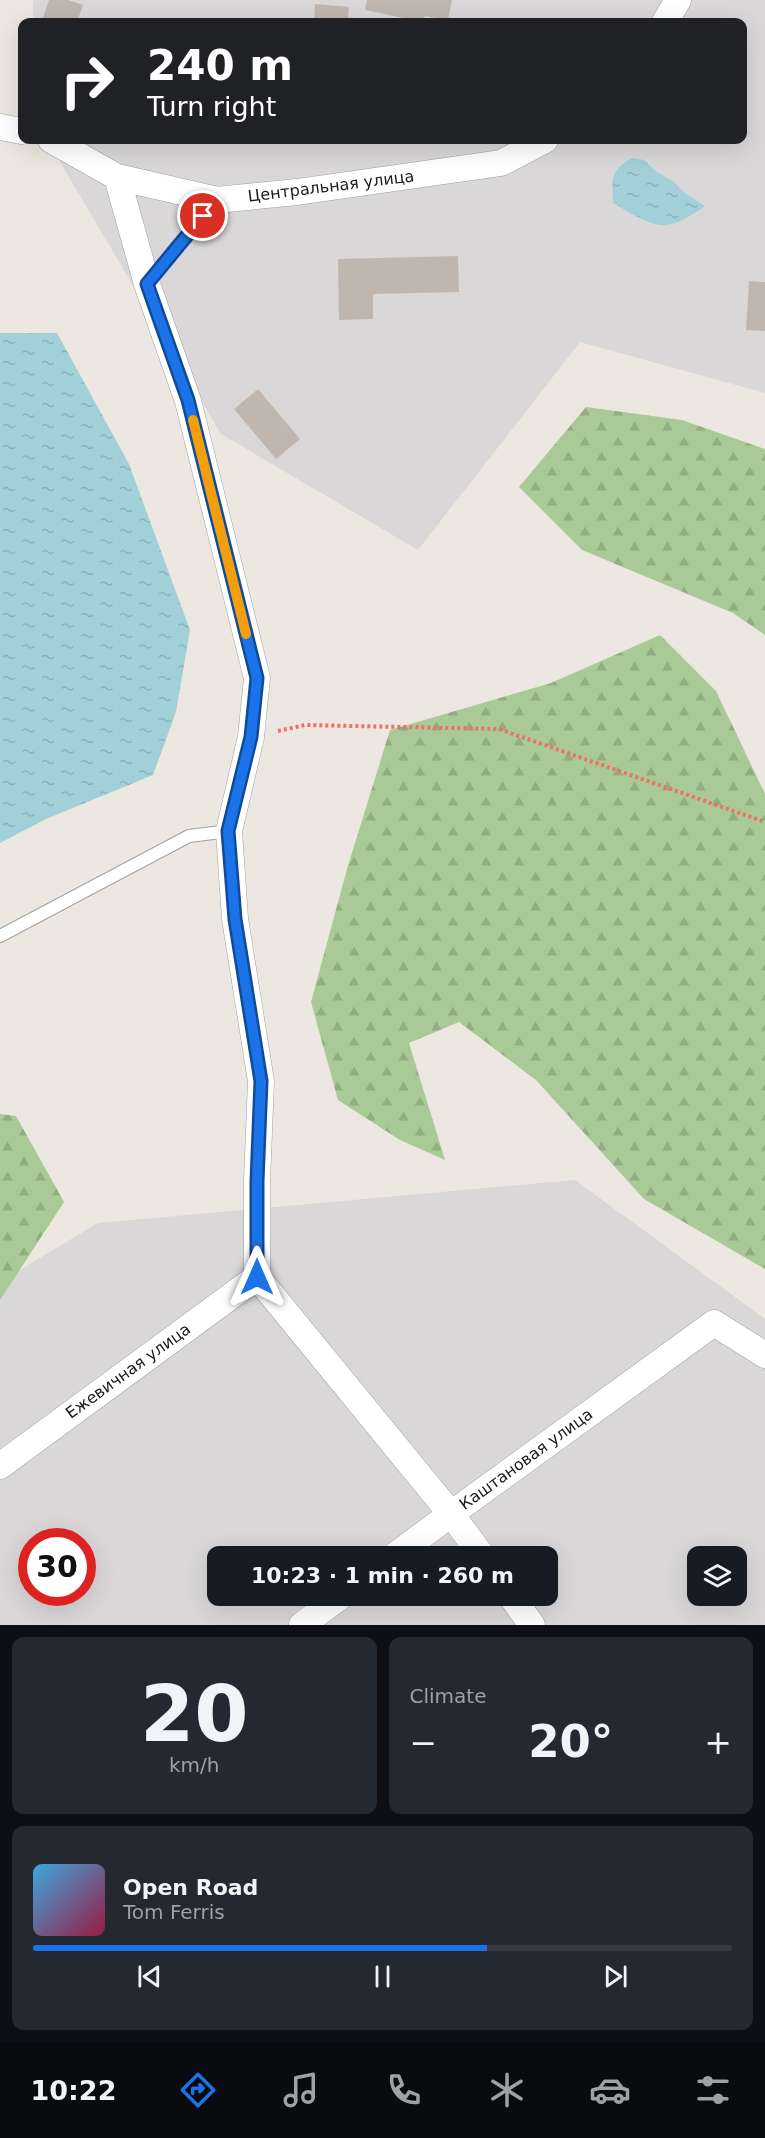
<!DOCTYPE html>
<meta charset="utf-8">
<style>
body{margin:0;font-family:"DejaVu Sans",sans-serif;background:#242831;color:#f1f3f6;height:100vh;display:flex;flex-direction:column;font-size:22px;white-space:nowrap}
*{box-sizing:border-box;margin:0}
p{font-size:20px;color:#9ea1a6}
.icon{flex:none;width:33px;height:33px;fill:none;stroke:currentColor;stroke-width:2;stroke-linecap:round;stroke-linejoin:round}
.map{position:relative;height:1625px;overflow:hidden}
.drawer{display:flex;flex-direction:column;gap:12px;padding:12px;background:#0d0f14;flex:1}
.drawer>*{flex:none}
.hud{position:absolute;left:18px;top:18px;width:729px;height:126px;border-radius:12px;box-shadow:0 6px 24px #0002;background:#202124;color:#fff;overflow:hidden}
.buttons{position:absolute;left:687px;top:1546px;display:grid;gap:12px}
.buttons a{display:grid;place-items:center;width:60px;height:60px;border-radius:12px;background:#171b24;box-shadow:0 6px 24px #0002;font-size:30px}
.speed{position:absolute;left:18px;top:1528px;display:flex;gap:12px;font-size:30px;font-weight:700;text-align:center}
.speed>*{display:grid;place-content:center;width:78px;height:78px;border-radius:50%;background:#171b24;box-shadow:0 6px 24px #0002;line-height:1}
.speed .limit{border:9px solid #d22;background:#fff;color:#111}
.pin{position:absolute;display:grid;place-items:center;width:51px;height:51px;color:#fff;margin:-26px;border:3px solid #fff;border-radius:50%;box-shadow:0 2px 6px #0007}
.me{position:absolute;width:66px;margin:-33px;rotate:0deg;stroke-linejoin:round;filter:drop-shadow(0 0 4px #0008)}
.turn{display:flex;align-items:center;gap:21px;height:126px;padding:0 30px;font-size:27px}
.turn .icon{width:78px;height:78px;stroke-width:2.5}
.turn b{display:block;font-size:42px;line-height:51px}
.big{font-size:45px;font-weight:700;line-height:1.1}
.drawer .card{flex:1;display:flex;flex-direction:column;justify-content:center;gap:9px;min-width:0;padding:0 21px;border-radius:12px;background:#242831}
.drawer .dial{align-items:center;gap:0}
.dial b{font-size:78px;line-height:1}
.song{display:flex;align-items:center;gap:18px}
.cover{width:72px;height:72px;border-radius:9px;background:linear-gradient(135deg,hsl(200 70% 55%),hsl(340 70% 35%))}
.played{height:6px;border-radius:3px;background:linear-gradient(90deg,#1a73e8 65%,#363941 65%)}
.keys{display:flex;justify-content:space-around;direction:ltr}
.heat{display:flex;justify-content:space-between;align-items:center;font-size:33px;direction:ltr}
.drawer .tiles{flex:1;display:grid;gap:12px;grid-template-columns:1fr 1fr}
.card:last-child{grid-column:span 2}
.trip{position:absolute;left:207px;top:1546px;width:351px;height:60px;border-radius:12px;background:#171b24;box-shadow:0 6px 24px #0002;font-weight:700;line-height:60px;text-align:center}
.tabs{display:flex;height:96px;justify-content:space-around;align-items:center;background:#090b0e;color:#9ea1a6}
.tabs .icon{width:42px;height:42px}
.tabs .current{color:#1a73e8}
.tabs b{font-size:27px;color:#f1f3f6}
.map>svg:first-child{display:block}
.residential{fill:#d9d7d7;fill-rule:evenodd}
.forest{fill:url(#forest-firs)}
.water{fill:url(#water-ripples)}
.building{fill:#c0b6b0}
.lines{fill:none;stroke-linecap:round;stroke-linejoin:round}
.service-casing{stroke:#a1a1a1;stroke-width:14}
.minor-casing{stroke:#a1a1a1;stroke-width:27}
.path{stroke:#f36d69;stroke-width:4;stroke-dasharray:3 3;stroke-linecap:butt}
.service{stroke:#fff;stroke-width:12}
.minor{stroke:#fff;stroke-width:26}
.route-casing{stroke:#114b97;stroke-width:15}
.route{stroke:#1a73e8;stroke-width:10}
.slow{stroke:#f59e0b;stroke-width:10}
.labels{text-anchor:middle;dominant-baseline:central;stroke-width:5;stroke-linejoin:round;paint-order:stroke}
.street-label{font-size:16px;fill:#1a1a1a;stroke:#fff}
</style>
<div class="map">
<svg width="765" height="1625" viewBox="0 0 765 1625">
<defs>
<pattern id="forest-firs" width="22" height="20" patternUnits="userSpaceOnUse" patternTransform="scale(1.5)"><rect width="22" height="20" fill="#a9ca96"/><path d="M5 1l3.5 6h-7zM16 11l3.5 6h-7z" fill="#91ad81"/></pattern>
<pattern id="water-ripples" width="26" height="14" patternUnits="userSpaceOnUse" patternTransform="scale(1.5)"><rect width="26" height="14" fill="#a1d0d8"/><path d="M2 4q2-2 4 0t4 0M15 11q2-2 4 0t4 0" fill="none" stroke="#8ab2b9"/></pattern>
</defs>
<rect width="100%" height="100%" fill="#ece7e0"/>
<path class="residential" d="M33 0H765V393L580 342 418 550 221 434 47 140H742V22H33Z
M575 1180 765 1319V1625H0V1282L98 1223ZM32 1542H82V1593H32ZM218 1557H548V1596H218ZM698 1557H736V1596H698Z"/>
<path class="forest" d="M586 407 682 420 765 449V635L733 613 582 550 519 487Z
M660 635 716 691 765 794V1269L644 1199 536 1080 459 1022 409 1043 445 1160 400 1140 338 1100 311 1002 347 869 390 730 551 683Z
M0 1114 16 1116 64 1202 0 1300Z"/>
<path class="water" d="M632 158 644 160 657 172 674 182 682 191 705 206C663 236 655 227 613 203 612 180 610 170 632 158Z
M0 333H57L129 464 190 630 176 712 153 775 46 819 0 843Z"/>
<path class="building" d="M49 0H68L83 5 77 22H48L42 21Z
M367 0H452L448 20 425 16 423 22 365 10Z
M315 4 349 7 348 22H314Z
M458 256 459 292 373 294V319L339 320 338 259Z
M749 281 765 282V331L746 330Z
M258 389 300 439 276 459 234 409Z"/>
<g class="lines">
<defs>
<path id="service" d="M147 283 217 200
M0 936 189 836 229 831"/>
<path id="minor" d="M665 22 678 0
M0 127 22 131
M51 140 117 177 217 200 297 192 501 163 545 140
M117 177 147 284 188 401 257 678 251 737 229 831 235 919 261 1081 257 1181V1277
M257 1277 451 1514 714 1323 765 1355
M0 1466 257 1277
M393 1557 451 1514 483 1557
M511 1596 532 1625
M302 1625 341 1596"/>
</defs>
<use href="#service" class="service-casing"/>
<use href="#minor" class="minor-casing"/>
<path class="path" d="M278 731 305 725 499 729 765 822"/>
<use href="#service" class="service"/>
<use href="#minor" class="minor"/>
</g>
<g class="lines">
<defs>
<path id="route" d="M203 216 147 284 188 400 257 678 251 737 228 831 235 919 261 1081 257 1181V1277"/>
</defs>
<use href="#route" class="route-casing"/>
<use href="#route" class="route"/>
<path class="slow" d="M193 420 246 634"/>
</g>
<g class="labels">
<g class="street-label">
<text transform="translate(331 186) rotate(-7)">Центральная улица</text>
<text transform="translate(128 1371) rotate(-36)">Ежевичная улица</text>
<text transform="translate(526 1459) rotate(-36)">Каштановая улица</text>
</g>
</g>
</svg>
<div class="buttons">
<a><svg class="icon" aria-label="layers" viewBox="0 0 24 24"><path d="M12 4l9 5-9 5-9-5zM3 14l9 5 9-5"/></svg></a>
</div>
<div class="speed"><div class="limit">30</div></div>
<div class="pin" style="left:203px;top:216px;background:#d93025"><svg class="icon" aria-label="arrive" viewBox="0 0 24 24"><path d="M6 21V4h12l-3 4 3 4H6"/></svg></div>
<svg class="me" style="left:257px;top:1277px" viewBox="-20 -20 40 40"><path d="M0-17L14 15 0 8-14 15z" fill="#1a73e8" stroke="#fff" stroke-width="4"/></svg>
<div class="trip">10:23 · 1 min · 260 m</div>
<div class="hud">
<div class="turn"><svg class="icon" aria-label="right" viewBox="0 0 24 24"><path d="M7 20v-9h11M14 6l5 5-5 5"/></svg><div><b>240 m</b>Turn right</div></div>
</div>
</div>
<section class="drawer">
<div class="tiles">
<div class="card dial"><b>20</b><p>km/h</p></div>
<div class="card"><p>Climate</p>
<div class="heat"><a>−</a><b class="big">20°</b><a>+</a></div>
</div>
<div class="card">
<div class="song"><i class="cover"></i><div><b>Open Road</b><p>Tom Ferris</p></div></div>
<div class="played"></div>
<div class="keys"><svg class="icon" aria-label="previous" viewBox="0 0 24 24"><path d="M18 5L8 12l10 7zM5 5v14"/></svg><svg class="icon" aria-label="pause" viewBox="0 0 24 24"><path d="M8 5v14M16 5v14"/></svg><svg class="icon" aria-label="next" viewBox="0 0 24 24"><path d="M6 5l10 7-10 7zM19 5v14"/></svg></div>
</div>
</div>
</section>
<nav class="tabs">
<b>10:22</b>
<svg class="icon current" aria-label="directions" viewBox="0 0 24 24"><path d="M12 3l9 9-9 9-9-9zM9 14v-3h6M13 9l2 2-2 2"/></svg>
<svg class="icon" aria-label="music" viewBox="0 0 24 24"><path d="M9 18V5l10-2v13"/><circle cx="6" cy="18" r="3"/><circle cx="16" cy="16" r="3"/></svg>
<svg class="icon" aria-label="phone" viewBox="0 0 24 24"><path d="M5 4h4l2 5-3 2q2 4 5 5l2-3 5 2v4C11 20 4 13 5 4z"/></svg>
<svg class="icon" aria-label="climate" viewBox="0 0 24 24"><path d="M12 3v18M4 7l16 10M4 17L20 7"/></svg>
<svg class="icon" aria-label="car" viewBox="0 0 24 24"><path d="M5 17H2v-5l4-1 3-4h7l3 4 3 1v5h-3M9 17h6M6 11h13"/><circle cx="7" cy="17" r="2"/><circle cx="17" cy="17" r="2"/></svg>
<svg class="icon" aria-label="filters" viewBox="0 0 24 24"><path d="M4 7h16M4 17h16"/><circle cx="9" cy="7" r="2"/><circle cx="15" cy="17" r="2"/></svg>
</nav>
